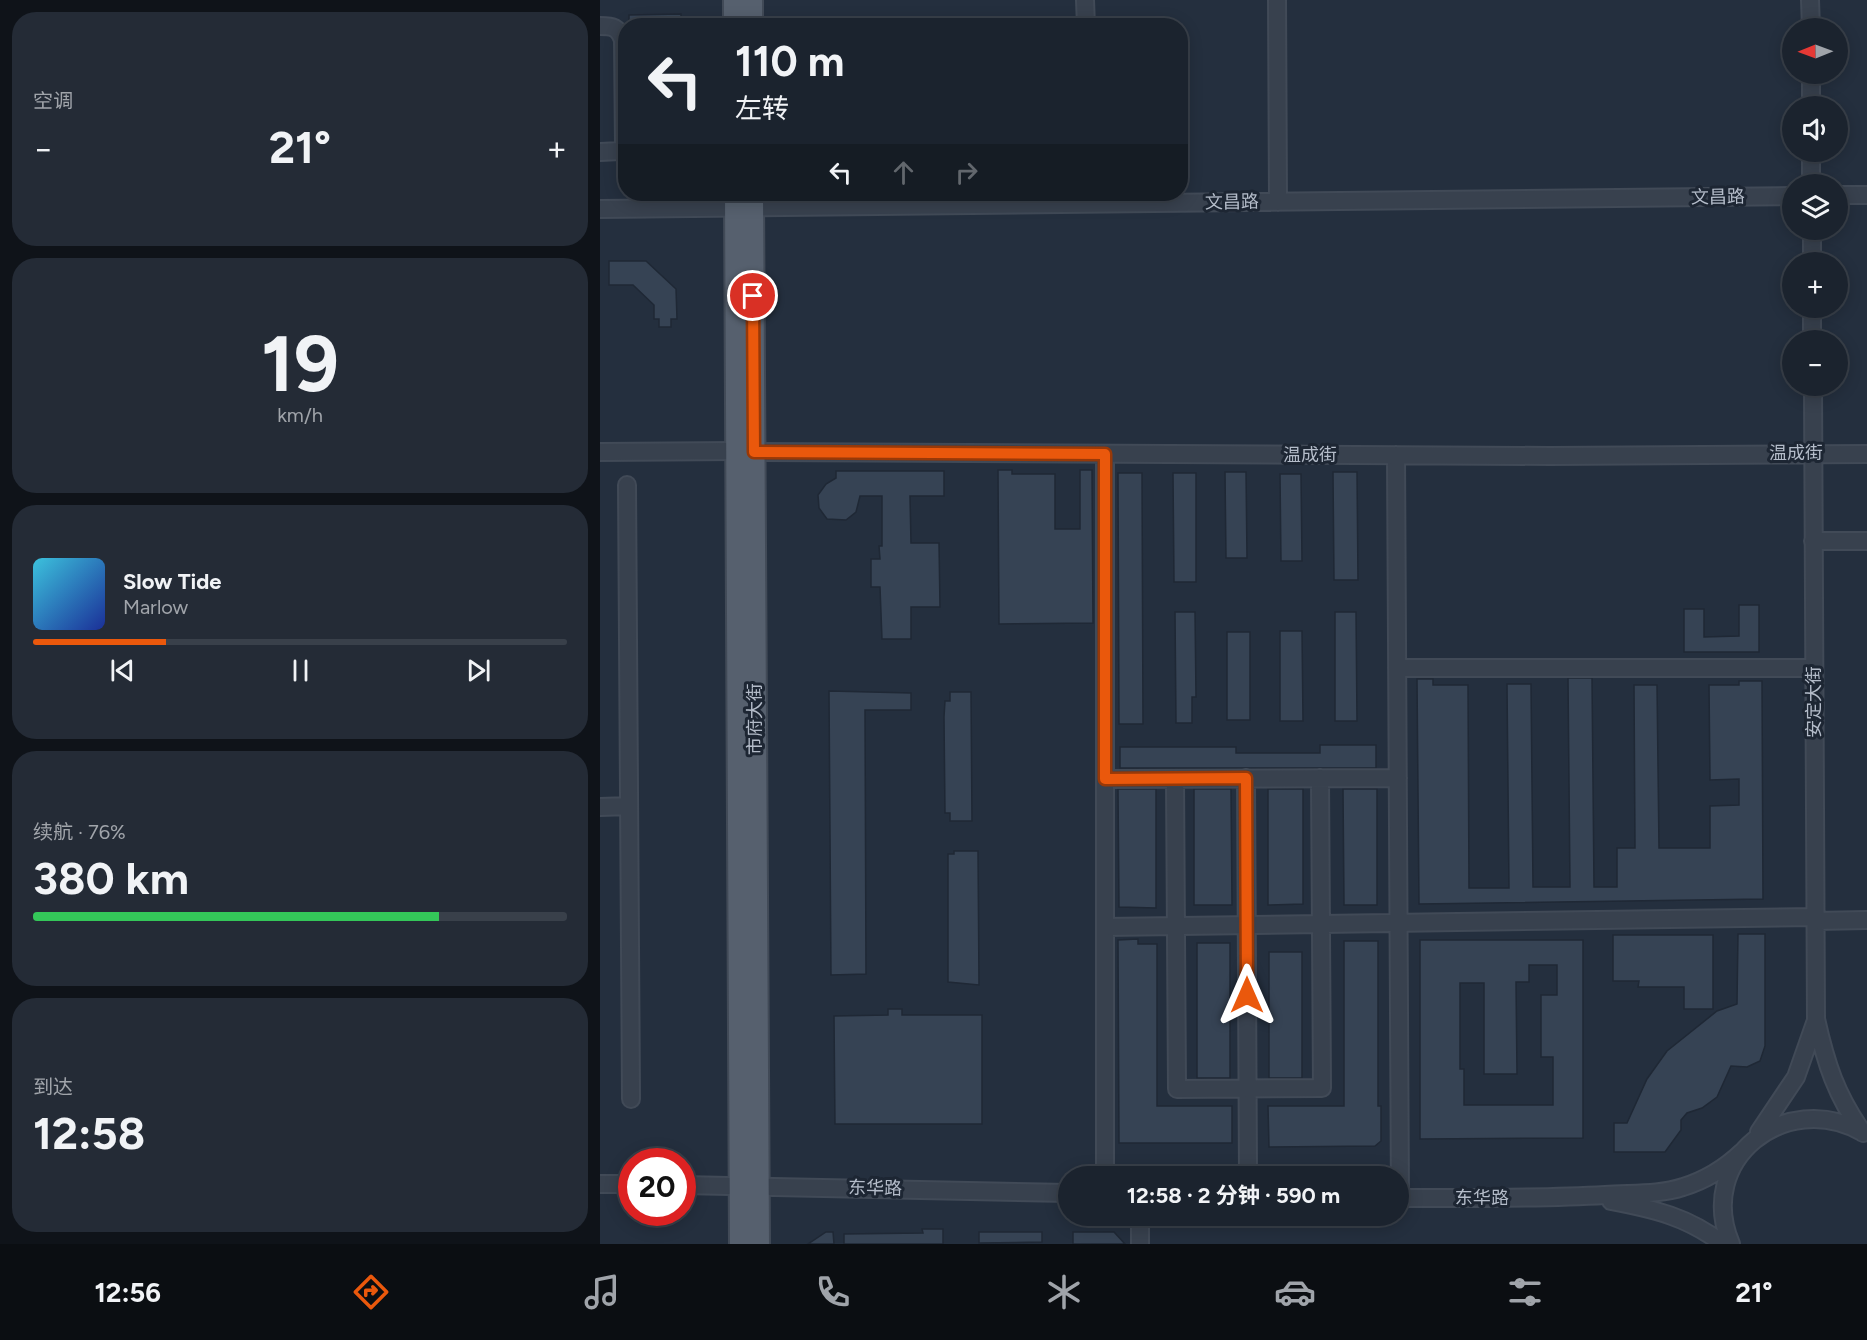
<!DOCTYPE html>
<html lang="zh">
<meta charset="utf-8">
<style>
body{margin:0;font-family:Figtree,"Noto Sans SC",sans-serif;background:#242b36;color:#f1f3f6;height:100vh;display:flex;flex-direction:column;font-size:22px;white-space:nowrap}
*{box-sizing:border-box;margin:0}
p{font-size:20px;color:#a0a4aa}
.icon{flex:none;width:33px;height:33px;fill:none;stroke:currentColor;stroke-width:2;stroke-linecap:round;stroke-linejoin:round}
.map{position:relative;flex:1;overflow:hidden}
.panel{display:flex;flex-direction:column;gap:12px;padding:12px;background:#0f1319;width:600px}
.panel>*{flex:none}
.guide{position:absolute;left:18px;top:18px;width:570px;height:183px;border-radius:24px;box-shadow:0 3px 15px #0003,0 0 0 2px #39404a;background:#1b232e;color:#f1f3f6;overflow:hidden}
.needle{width:39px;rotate:269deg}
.buttons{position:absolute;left:1182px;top:18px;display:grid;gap:12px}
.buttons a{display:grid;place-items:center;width:66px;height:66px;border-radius:50%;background:#1b232e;box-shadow:0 3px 15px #0003,0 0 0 2px #39404a;font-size:30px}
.speed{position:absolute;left:18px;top:1148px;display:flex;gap:12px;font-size:30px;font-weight:700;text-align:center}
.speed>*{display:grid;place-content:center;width:78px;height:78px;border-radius:50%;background:#1b232e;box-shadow:0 3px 15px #0003,0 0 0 2px #39404a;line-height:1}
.speed .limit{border:9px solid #d22;background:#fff;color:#111}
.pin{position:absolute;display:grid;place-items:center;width:51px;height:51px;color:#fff;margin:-26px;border:3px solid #fff;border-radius:50%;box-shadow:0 2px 6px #0007}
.me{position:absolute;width:66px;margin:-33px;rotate:0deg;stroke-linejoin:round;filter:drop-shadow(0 0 4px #0008)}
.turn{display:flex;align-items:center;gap:21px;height:126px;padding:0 18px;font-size:27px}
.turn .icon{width:78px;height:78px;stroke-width:2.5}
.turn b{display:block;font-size:42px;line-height:51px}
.lanes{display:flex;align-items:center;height:57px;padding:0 18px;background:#0003;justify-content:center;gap:30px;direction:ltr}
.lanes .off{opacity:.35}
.big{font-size:45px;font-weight:700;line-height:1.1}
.panel .card{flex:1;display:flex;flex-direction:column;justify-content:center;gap:9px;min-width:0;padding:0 21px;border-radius:24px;background:#242b36}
.panel .dial{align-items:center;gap:0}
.dial b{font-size:78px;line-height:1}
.song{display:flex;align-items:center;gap:18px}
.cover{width:72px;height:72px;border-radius:9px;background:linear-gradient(135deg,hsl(190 70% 55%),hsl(230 70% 35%))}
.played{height:6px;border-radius:3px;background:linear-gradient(90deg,#ea580c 25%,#39404a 25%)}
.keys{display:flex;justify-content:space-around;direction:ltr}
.heat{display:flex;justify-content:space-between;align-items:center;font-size:33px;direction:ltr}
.charge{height:9px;border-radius:4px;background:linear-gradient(90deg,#34c759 76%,#39404a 0)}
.trip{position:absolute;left:458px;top:1166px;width:351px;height:60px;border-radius:30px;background:#1b232e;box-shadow:0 3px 15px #0003,0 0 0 2px #39404a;font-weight:700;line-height:60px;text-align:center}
.menu{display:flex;height:96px;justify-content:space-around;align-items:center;background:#0b0e12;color:#a0a4aa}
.menu .icon{width:42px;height:42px}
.menu .on{color:#ea580c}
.menu b{font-size:27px;color:#f1f3f6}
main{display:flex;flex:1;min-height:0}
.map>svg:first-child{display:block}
.building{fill:#364354;stroke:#1f2835;stroke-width:1.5;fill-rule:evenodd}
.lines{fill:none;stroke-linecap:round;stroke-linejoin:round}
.minor-casing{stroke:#414a57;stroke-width:20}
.major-casing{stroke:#414a57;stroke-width:26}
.minor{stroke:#38414e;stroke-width:16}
.major{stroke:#56606e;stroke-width:22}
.route-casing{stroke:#983908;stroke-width:15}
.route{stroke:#ea580c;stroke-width:10}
.labels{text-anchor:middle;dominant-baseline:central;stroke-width:6;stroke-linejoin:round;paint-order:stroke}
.street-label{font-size:18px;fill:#b4bcc9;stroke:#1d2633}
</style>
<main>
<section class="panel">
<div class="card"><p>空调</p>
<div class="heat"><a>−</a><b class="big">21°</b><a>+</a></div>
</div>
<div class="card dial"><b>19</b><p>km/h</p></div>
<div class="card">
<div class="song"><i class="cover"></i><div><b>Slow Tide</b><p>Marlow</p></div></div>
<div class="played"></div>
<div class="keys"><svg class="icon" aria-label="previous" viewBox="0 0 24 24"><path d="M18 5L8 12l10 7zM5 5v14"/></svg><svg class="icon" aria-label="pause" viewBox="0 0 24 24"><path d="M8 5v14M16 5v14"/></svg><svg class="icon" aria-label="next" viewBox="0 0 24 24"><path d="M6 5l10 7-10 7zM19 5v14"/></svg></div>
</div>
<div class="card"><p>续航 · 76%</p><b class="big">380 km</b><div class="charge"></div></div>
<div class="card"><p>到达</p><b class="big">12:58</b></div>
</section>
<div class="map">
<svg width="1267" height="1244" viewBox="0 0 1267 1244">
<rect width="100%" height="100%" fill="#242f3e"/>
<path class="building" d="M81 14V26H29V15Z
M9 261H46L76 289 77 319H71V327H59V319H54V305L33 285H9Z
M398 470H412V474H455V529H480V470H492L493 623 399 624Z
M236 471H344V496H310L311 543H339L340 607H311V639H282L280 587H271V559H280L279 546H282V496H260L256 512 246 520 227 519 219 508 218 495 226 484 236 478Z
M625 472H646L647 558H626Z
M733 472H757L758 580H734Z
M518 473H542L543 724H519Z
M573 473H596V582H574Z
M680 474H701L702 561H681Z
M1139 605H1159V652H1084V609H1104V637L1139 636Z
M575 612H595L596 697H592V723H576Z
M735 612H756L757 721H735Z
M680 631H702L703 721H680Z
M627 632H650V720H627Z
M968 678H992L994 887H1017V848H1035L1034 685H1057L1059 848H1110V806L1139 805V779L1110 780 1109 685H1139V681H1162L1163 899 819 904 817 679H833V685H868L869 888H909L907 684H931L933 887H970Z
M229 691 311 693V710H265L266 974 231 975Z
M350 692H371L372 821H350V813H345L344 717 345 701H350Z
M720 745H776V768H520V747H636V753H720Z
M518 789H556V908L519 907Z
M594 789H631L632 905H594Z
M668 789H703V904L668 905Z
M743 789H777V905H744Z
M354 851H378L379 985 348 982V854H354Z
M1138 934H1165V1046L1160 1061 1147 1067 1131 1066 1117 1097 1102 1108 1087 1113 1081 1120V1130L1065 1152H1014V1123H1027L1047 1079 1067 1051 1117 1011 1137 1004Z
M1013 935H1113V1009H1084V987H1038L1039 981H1013Z
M538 939V944H557V1106H632V1143H519L518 940Z
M820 940H983V1138L820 1139ZM929 965H957V995H941V1057H953V1105H864V1069H860V983H884V1074H917L916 982H929Z
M744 941H778V1106H781V1141L775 1146 669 1147 668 1106H744Z
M597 943H630V1078H597Z
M669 952H702V1078H669Z
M288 1009H302V1015H382V1124H235L234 1016 288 1015Z
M322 1229H343V1244H244V1234L323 1233Z
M226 1232H233L234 1244H208Z
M379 1232H442V1242L379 1243Z
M473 1232H514L525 1244H473Z"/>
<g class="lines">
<defs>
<path id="minor" d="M485 0 486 26
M677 0 678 202
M1210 0 1211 28
M0 26C13 26 18 27 23 40L24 147 20 151 0 152
M1211 74V106
M1211 152V184
M1238 195H1267
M0 209 1192 196
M1212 230V262
M1212 308V340
M1213 386 1216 1019C1226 1064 1236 1095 1263 1133
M0 452 137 451
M154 452 950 456 1267 454
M796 455 800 1198
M27 485 31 1099
M1213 541H1267
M797 668H1214
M646 778 648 1176
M505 779 798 778
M575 779 577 1089 722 1088 720 778
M0 807 29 806
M1215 921 1267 920
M505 927 1215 917
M1159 1132 1196 1077 1215 1023
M505 1176V454
M0 1184H32
M82 1185 468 1193
M798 1198C867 1198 936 1199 1005 1195 1031 1193 1059 1195 1083 1187 1106 1180 1125 1168 1142 1152
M1011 1201C1054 1209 1088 1217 1123 1244
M540 1215V1244
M1131 1244C1095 1160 1185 1089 1262 1132"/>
<path id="major" d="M135 0V26
M151 0V26
M136 194 141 1244
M152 194 158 1244"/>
</defs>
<use href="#minor" class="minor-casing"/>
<use href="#major" class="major-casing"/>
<use href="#minor" class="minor"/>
<use href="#major" class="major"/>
</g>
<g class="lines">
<defs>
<path id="route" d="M153 296 154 452 505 454V779L646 778 647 995"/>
</defs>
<use href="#route" class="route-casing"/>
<use href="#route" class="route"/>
</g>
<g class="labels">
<g class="street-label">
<text transform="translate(1118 197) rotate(-1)">文昌路</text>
<text transform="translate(632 202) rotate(-1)">文昌路</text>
<text x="1196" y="453">温成街</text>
<text x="710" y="455">温成街</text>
<text transform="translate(1214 702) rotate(-90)">安定大街</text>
<text transform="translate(155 719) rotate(-90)">市府大街</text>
<text transform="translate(275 1188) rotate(1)">东华路</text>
<text x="882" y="1198">东华路</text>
</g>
</g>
</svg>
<div class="buttons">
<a><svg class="needle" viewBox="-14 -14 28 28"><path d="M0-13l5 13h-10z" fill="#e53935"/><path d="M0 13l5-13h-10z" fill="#a0a4aa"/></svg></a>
<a><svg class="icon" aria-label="sound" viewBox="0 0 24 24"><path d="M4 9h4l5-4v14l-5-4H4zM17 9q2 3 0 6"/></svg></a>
<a><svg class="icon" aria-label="layers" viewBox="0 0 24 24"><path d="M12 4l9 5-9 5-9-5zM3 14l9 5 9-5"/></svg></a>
<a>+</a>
<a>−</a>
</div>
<div class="speed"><div class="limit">20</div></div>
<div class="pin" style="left:153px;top:296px;background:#d93025"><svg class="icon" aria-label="arrive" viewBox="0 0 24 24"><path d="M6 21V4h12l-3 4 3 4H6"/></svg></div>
<svg class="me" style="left:647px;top:995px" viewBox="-20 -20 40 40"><path d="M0-17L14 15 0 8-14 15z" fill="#ea580c" stroke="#fff" stroke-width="4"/></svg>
<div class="trip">12:58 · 2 分钟 · 590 m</div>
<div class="guide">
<div class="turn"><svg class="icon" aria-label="left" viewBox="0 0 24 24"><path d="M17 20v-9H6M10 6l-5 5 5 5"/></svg><div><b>110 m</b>左转</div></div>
<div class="lanes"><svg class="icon" aria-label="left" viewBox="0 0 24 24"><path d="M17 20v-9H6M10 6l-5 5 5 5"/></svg><svg class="icon off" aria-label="ahead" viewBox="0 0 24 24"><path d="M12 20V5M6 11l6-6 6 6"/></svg><svg class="icon off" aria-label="right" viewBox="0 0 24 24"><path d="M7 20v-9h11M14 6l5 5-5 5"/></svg></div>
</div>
</div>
</main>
<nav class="menu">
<b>12:56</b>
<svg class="icon on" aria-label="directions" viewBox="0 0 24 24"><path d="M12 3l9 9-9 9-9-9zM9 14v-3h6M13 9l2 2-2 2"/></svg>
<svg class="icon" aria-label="music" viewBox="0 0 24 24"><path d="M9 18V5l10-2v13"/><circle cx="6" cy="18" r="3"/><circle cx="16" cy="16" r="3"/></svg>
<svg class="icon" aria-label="phone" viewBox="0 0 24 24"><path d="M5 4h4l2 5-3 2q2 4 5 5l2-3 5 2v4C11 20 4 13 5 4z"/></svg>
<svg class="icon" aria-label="climate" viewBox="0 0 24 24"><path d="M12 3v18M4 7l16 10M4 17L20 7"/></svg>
<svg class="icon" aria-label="car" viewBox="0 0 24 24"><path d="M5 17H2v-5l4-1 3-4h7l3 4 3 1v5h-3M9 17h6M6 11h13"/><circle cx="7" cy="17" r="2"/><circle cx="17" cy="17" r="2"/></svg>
<svg class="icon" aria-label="filters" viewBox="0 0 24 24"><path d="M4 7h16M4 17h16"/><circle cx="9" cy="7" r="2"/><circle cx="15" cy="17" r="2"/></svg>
<b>21°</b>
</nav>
